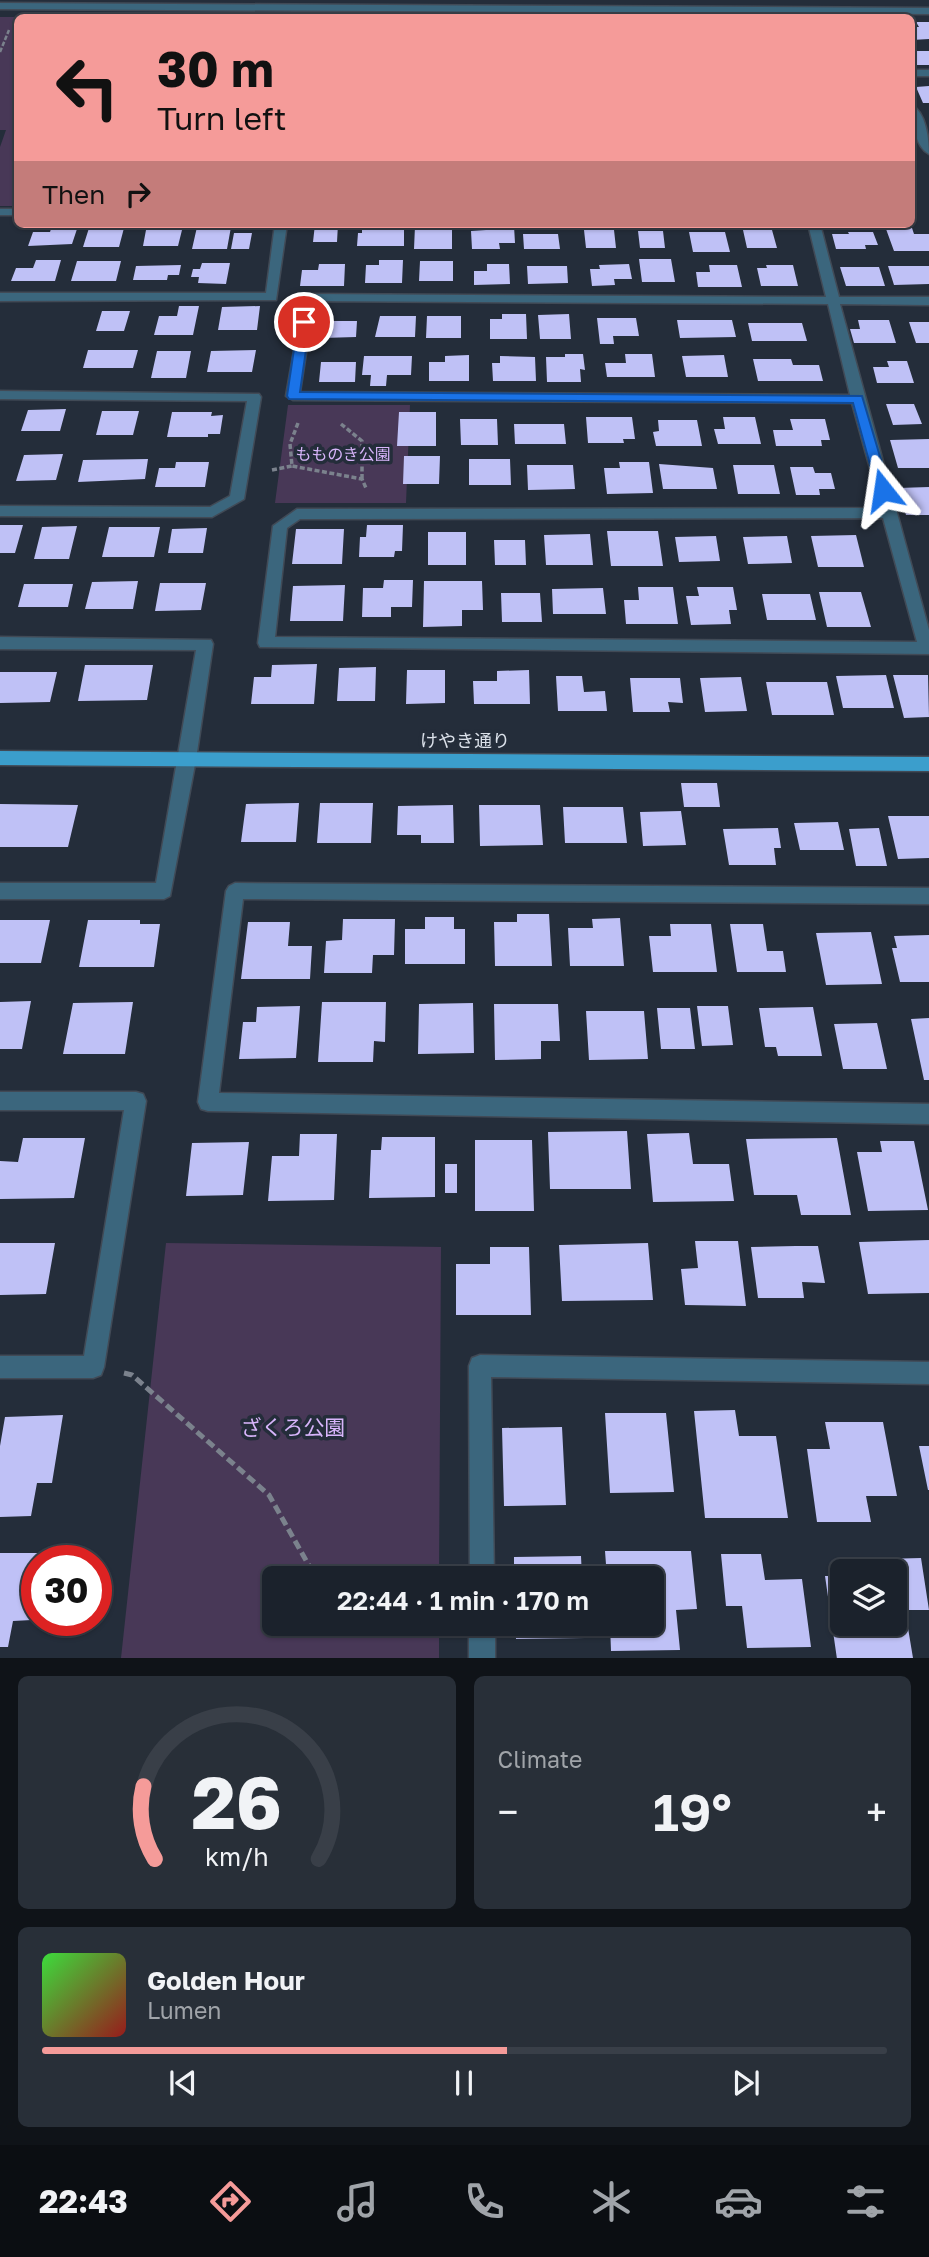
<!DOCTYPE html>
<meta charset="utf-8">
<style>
body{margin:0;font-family:"Golos Text","Noto Sans JP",sans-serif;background:#282f38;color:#f1f3f6;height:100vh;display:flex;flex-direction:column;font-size:26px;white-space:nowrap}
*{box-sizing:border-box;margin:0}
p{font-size:23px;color:#a0a4a9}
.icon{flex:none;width:38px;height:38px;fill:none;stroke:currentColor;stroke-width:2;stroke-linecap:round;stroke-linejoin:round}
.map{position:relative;height:1658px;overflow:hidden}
.panel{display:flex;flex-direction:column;gap:18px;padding:18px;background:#0f1318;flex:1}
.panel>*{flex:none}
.hud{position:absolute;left:14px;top:14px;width:901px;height:214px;border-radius:10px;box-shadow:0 2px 5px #0004,0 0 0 2px #393f48;background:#f59b99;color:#111;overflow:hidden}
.controls{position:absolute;left:830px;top:1559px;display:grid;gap:14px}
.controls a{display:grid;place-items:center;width:77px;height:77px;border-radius:10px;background:#1b222c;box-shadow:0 2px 5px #0004,0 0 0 2px #393f48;font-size:35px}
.speed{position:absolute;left:21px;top:1545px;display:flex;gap:14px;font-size:35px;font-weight:700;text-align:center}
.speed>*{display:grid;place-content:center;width:91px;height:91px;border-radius:50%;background:#1b222c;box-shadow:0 2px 5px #0004,0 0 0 2px #393f48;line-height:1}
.speed .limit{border:10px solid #d22;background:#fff;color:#111}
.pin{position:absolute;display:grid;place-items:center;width:60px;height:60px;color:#fff;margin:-30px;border:4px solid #fff;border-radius:50%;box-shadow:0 2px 7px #0007}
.me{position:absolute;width:77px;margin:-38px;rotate:345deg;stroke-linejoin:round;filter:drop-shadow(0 0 5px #0008)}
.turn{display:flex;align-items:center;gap:24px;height:147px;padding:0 28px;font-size:32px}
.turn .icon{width:91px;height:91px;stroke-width:2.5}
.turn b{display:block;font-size:49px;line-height:60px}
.then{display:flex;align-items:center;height:66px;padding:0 28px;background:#0003;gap:14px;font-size:26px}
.big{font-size:52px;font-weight:600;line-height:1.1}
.panel .widget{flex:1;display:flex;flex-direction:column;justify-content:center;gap:10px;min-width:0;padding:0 24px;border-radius:10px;background:#282f38}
.panel .dial{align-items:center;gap:0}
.dial svg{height:182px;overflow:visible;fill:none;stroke:#393f48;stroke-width:7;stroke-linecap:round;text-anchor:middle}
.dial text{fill:#f1f3f6;stroke:none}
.song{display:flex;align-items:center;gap:21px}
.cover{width:84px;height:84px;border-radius:10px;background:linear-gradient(135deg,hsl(120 70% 55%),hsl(0 70% 35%))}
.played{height:7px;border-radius:4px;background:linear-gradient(90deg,#f59b99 55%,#393f48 55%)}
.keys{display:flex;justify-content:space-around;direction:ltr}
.heat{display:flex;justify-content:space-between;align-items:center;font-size:38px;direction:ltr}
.panel .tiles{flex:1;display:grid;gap:18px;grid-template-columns:1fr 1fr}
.widget:last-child{grid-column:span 2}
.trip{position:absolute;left:262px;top:1566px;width:402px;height:70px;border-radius:10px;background:#1b222c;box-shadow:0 2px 5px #0004,0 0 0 2px #393f48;font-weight:600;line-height:70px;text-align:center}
.tab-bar{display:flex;height:112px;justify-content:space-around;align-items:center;background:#0b0e12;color:#a0a4a9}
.tab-bar .icon{width:49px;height:49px}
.tab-bar .current{color:#f59b99}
.tab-bar b{font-size:32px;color:#f1f3f6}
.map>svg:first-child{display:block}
.green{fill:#483857}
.building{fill:#bfc1f6}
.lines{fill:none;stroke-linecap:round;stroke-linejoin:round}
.minor-casing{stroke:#414a56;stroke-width:3}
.major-casing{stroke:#414a56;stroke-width:3}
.path-far2{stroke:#7b828d;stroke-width:2.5;stroke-dasharray:4.5 2;stroke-linecap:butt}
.path-far1{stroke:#7b828d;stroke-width:3.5;stroke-dasharray:5 2.5;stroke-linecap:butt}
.path{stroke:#7b828d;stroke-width:5;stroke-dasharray:9 4.5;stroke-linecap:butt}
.minor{fill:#3b667d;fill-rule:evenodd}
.major{fill:#3b9ecc;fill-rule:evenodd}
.route{fill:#1a73e8;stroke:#114b97;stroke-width:2}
.labels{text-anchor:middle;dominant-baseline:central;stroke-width:7;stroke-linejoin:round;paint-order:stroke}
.far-park-label{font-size:16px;fill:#d7b4fa;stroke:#242d3a}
.street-label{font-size:18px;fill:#dbe1ea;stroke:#242d3a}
.near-park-label{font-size:21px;fill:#d7b4fa;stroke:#242d3a}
</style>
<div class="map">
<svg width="929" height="1659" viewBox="0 0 929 1659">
<rect width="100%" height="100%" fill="#242d3a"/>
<path class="green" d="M0 17H63L18 18 17 206H0V147L6 130H0Z
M288 405H410L406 503H275Z
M166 1243 441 1247 439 1578H275V1624H439V1658H121Z"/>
<path class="building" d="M916 22H929V39L912 40V27H919Z
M912 51H929V65H912Z
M929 86V103H923L916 87Z
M315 224H338L337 242H313Z
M52 226H78L72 244 28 246 33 232H50Z
M415 226H452V249H414Z
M486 226H514L515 243H499L500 249H472L471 231 486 230Z
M197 227H231L227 249H192Z
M89 228H124L119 247H83Z
M912 228 914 234H929V251H894L886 229Z
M362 229H404V246H357L358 233H362Z
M146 230H182L178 246H143Z
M584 230H614L616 248H586Z
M743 230H772L777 248H747Z
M638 231H663L665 248H640Z
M689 232H725L730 252H693Z
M848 232H873L878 245H865L866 249H836L832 234H849Z
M234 233H252L249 249H231Z
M523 234H558L560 249H524Z
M639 259H671L675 282H642Z
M36 260H61L55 281H11L16 268H33Z
M379 260H403L402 283H365L366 265H379Z
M77 261H121L116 281H71Z
M420 261H453V281H419Z
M202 263H230L226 284 198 283 199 277H191L193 269H200Z
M319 264H345L344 286H300L302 270H318Z
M487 264H509L510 284 474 285V271H487Z
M629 264 632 279H614L615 285 592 286 590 269H600L599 265Z
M181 265 179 275H168L167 280H133L136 266Z
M709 265H737L742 287H698L696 272H710Z
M766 265H793L798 286H761L757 268H767Z
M527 266H567L568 283 528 284Z
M888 266H929V284L894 285Z
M840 267H879L885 286H846Z
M179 306H199L193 335H154L159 316H177Z
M260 306 257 330H218L222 307Z
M102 311H130L124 331H96Z
M502 314H526L527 339H490V319H502Z
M569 314 571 339H540L538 315Z
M380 316H416L415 337H375Z
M427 316H461V338H426Z
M597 318H636L639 336H613L614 344H600Z
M677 320H732L736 337 680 338Z
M858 320H889L896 343H854L850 329H860Z
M324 321H357L356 337 322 338Z
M909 322H929V343H916Z
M748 323H802L807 341H752Z
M88 350H138L133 368H83Z
M256 350 252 372H207L211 351Z
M157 351H191L186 378H151Z
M565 354H583L585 370 580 369 581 382H547L546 357H565Z
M625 354H652L655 377H607L605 363H626Z
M469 355V381H429V362H445V356Z
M724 355 728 377H686L682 356Z
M364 356H412L411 375H387L386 386H370L371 375H362Z
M500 356 535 357 536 381H493L492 363H500Z
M753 359H791L793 365H819L823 381H758Z
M887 361H907L914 383H877L873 367H889Z
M321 362H356L355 382H319Z
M886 404H914L922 424 893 425Z
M66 409 60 431H21L28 410Z
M102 411H139L133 435H96Z
M172 412H212L211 416 223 415 220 434H208V437H167Z
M399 412H436V446H397Z
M586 417H632L635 439H623L624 443H588Z
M723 417H755L761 444H718L714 429H725Z
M460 419H497L498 445H461Z
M790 419H825L830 440H821L822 446H776L773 430H793Z
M658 420H697L702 446H656L653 432 659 431Z
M514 424H564L566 444H515Z
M929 439V468H898L890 440Z
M63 454 56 480 16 481 24 455Z
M404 456H440L439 484H403Z
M148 459 145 479 78 482 83 460Z
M469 459H510L511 485H469Z
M176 462H209L205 487H155L159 468H175Z
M619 462H649L653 493 607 494 604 468H620Z
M659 464 713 468 717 489H663Z
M527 465H573L575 489 528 490Z
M733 465H774L780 494H738Z
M790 467H813L815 473H831L835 489H819L820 495H796Z
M929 487V515H906L898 488Z
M0 525H23L15 553H0Z
M367 525H403L402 551H395L394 557H359L360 537H366Z
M77 526 69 559H34L42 527Z
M109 527H160L154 557H102Z
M207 528 203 553H168L172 529Z
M296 529H344L342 564H292Z
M607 531H658L663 566H611Z
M428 532H466V565H428Z
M590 534 593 565H546L544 535Z
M856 535 864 567H818L811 536Z
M716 536 720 561 679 562 675 537Z
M787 536 792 563 748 564 743 537Z
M494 540H525L526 565H495Z
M384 580H413L412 607H391V617H362L363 588H383Z
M138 581 133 609H85L92 582Z
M424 581H482L483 610H462V626L423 627Z
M160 583H206L201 610 155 611Z
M24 584H73L68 607H18Z
M345 585 343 621H290L293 586Z
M638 587H673L678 624H626L624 600H639Z
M697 587H733L737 610H729L731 624 691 625 686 596H699Z
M603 588 606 614H553L552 589Z
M819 592H861L871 627H827Z
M501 593H540L542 622H502Z
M762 594H810L816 620H767Z
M317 664 314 704H251L254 677H271L272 665Z
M85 665H153L147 700 78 701Z
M376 667 375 701H337L339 668Z
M407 670H445V703L406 704Z
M529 670 530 704H474L473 681H497V671Z
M0 672H57L50 702 0 703Z
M886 675 894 708H843L836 676Z
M893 675H928L929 717 904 718Z
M556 676H582L584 692 605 691 607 711H558Z
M741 677 747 711 705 712 700 678Z
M630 678H680L683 703 668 702 670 712H633Z
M766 682H827L834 715H772Z
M681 783H717L720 807H684Z
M299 803 296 842H241L246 804Z
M320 803H373L371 843H317Z
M0 804 78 805 68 847H0Z
M453 805 454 843H421V835H397L398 806Z
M479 805H540L543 845 480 846Z
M563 807H623L627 843H565Z
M681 811 686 845 643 846 640 812Z
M888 816H929V858L898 859Z
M838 822 844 850H800L794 823Z
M778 828 781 848H774L776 865H729L723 829Z
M879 828 887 866H856L849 829Z
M517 914H549L552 966H495L494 922H517Z
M425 917H454V929H465V964H405V929H425Z
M620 918 624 966H570L568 928H593L592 919Z
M343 919H395L394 955H373L372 973H324L326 941 342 940Z
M0 920H50L41 963H0Z
M88 920H140V924H160L154 967H79Z
M248 922H290L288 946H312L310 979H241Z
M670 924H711L717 972H653L649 936H671Z
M730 924H763L767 951H783L786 972H737Z
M871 932 882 984 826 985 816 933Z
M929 935V982H900L892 948H897L894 936Z
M31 1001 22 1049H0V1002Z
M133 1002 125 1054H63L73 1003Z
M322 1002H386L385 1042 374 1041 373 1062H318Z
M473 1003 474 1053 418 1054 419 1004Z
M494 1004H558L560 1041H541V1059L495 1060Z
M300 1006 296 1058 239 1059 243 1022H256L257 1007Z
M697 1006H728L733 1045 702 1046Z
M813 1007 822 1056H778L776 1047H765L759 1008Z
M657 1008H690L695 1049H661Z
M586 1011H644L648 1059 589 1060Z
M929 1018V1080H924L911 1019Z
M877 1023 887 1069H843L834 1024Z
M627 1131 631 1189H550L548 1132Z
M689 1133 693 1164H729L734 1201 653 1202 647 1134Z
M300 1134H337L334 1200 268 1201 272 1156H299Z
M382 1137H435V1197L369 1198 371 1150H381Z
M23 1138H85L74 1198 0 1199V1161L18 1162Z
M837 1138 851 1215H801L797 1195H754L746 1139Z
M475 1140H532L534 1211H475Z
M880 1141H914L928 1210 868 1211 857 1152H882Z
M249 1142 243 1195 186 1196 192 1143Z
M445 1164H457V1193H445Z
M929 1240V1293L868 1294 859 1242Z
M695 1241H738L746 1306 685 1305 681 1269 698 1268Z
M0 1243H55L46 1294 0 1295Z
M648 1243 653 1300 562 1301 559 1245Z
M796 1246H818L825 1283 802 1282 804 1298H758L751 1247Z
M490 1247H529L531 1315H456V1264H490Z
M735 1410 739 1436H776L788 1518H705L694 1411Z
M605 1413H666L674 1492 610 1493Z
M63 1415 52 1483H37L31 1516 0 1517V1446L5 1417Z
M825 1422H883L897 1496H866L871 1522H817L807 1449H830Z
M562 1427 566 1505 504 1506 502 1428Z
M919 1446H929V1490H928Z
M605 1551H691L697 1609 676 1610 680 1650 611 1651 610 1624H653V1578H607Z
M0 1553H43L42 1561H37V1593L32 1620 13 1621 8 1647H0Z
M721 1554H761L765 1580 802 1579 811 1647 747 1648 742 1606H726Z
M581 1556 582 1578H514V1557Z
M921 1558 929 1610H905L913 1658 837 1659 825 1576H842V1624H894V1572H846L844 1560Z
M515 1624H584L585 1638 516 1639Z"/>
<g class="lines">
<defs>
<path id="minor" d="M0 3 929 8V14L0 9Z
M912 70H929V76H912Z
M912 105C926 113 929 139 929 154 915 147 911 119 912 105Z
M0 209H18V215H0Z
M275 224H287L276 300 0 301V293H266Z
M808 224H820L839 297H929V305L840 304 929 630V654L260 647 258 643 273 526 297 509 881 508 852 403 293 400 286 396 304 294 826 297ZM314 301 828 304 850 395 300 392ZM883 518 917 642 275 637 287 528 300 519Z
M0 391 259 394 261 397 244 499 212 517 0 516V506L210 507 230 496 247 401 0 399Z
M0 637 211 640 213 644 196 759 170 896 164 899H0V883H156L196 650 0 649Z
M235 883 929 888V904L243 899 219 1093 929 1104V1124L208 1111 201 1109 198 1102 226 891 229 886Z
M0 1092H136L143 1094 146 1101 104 1367 101 1375 93 1378H0V1356H84L124 1110H0Z
M480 1355 929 1362V1384L491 1377 494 1578H470L469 1366 472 1358Z
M469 1624H495V1659H469Z"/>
<path id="major" d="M0 751 929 757V771L0 765Z"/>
</defs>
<use href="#minor" class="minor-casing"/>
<use href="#major" class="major-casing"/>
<path class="path-far2" d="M0 52 9 30"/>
<path class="path-far1" d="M298 423 290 444 292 466 362 479 366 488
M341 424 362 441V479
M272 470 292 466"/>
<path class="path" d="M124 1373 132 1375 269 1495 316 1578"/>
<use href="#minor" class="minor"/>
<use href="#major" class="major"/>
</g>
<path class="route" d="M304 318 310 322 300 392 862 396 890 490 883 495 877 490 853 403 289 399 287 396 298 322Z"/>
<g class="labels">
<g class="far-park-label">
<text x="343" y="454">もものき公園</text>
</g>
<g class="street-label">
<text x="465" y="740">けやき通り</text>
</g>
<g class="near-park-label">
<text x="293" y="1427">ざくろ公園</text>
</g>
</g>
</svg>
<div class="controls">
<a><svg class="icon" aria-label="layers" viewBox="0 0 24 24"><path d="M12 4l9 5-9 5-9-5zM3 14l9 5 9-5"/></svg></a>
</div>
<div class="speed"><div class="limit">30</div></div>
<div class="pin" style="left:304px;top:322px;background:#d93025"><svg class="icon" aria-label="arrive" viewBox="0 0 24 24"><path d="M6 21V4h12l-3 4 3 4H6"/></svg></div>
<svg class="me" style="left:883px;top:490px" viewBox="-20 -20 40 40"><path d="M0-17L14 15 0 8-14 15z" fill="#1a73e8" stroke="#fff" stroke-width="4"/></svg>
<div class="trip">22:44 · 1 min · 170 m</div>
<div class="hud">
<div class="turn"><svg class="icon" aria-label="left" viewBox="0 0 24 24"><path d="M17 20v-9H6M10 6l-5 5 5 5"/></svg><div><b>30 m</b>Turn left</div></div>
<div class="then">Then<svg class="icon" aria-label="right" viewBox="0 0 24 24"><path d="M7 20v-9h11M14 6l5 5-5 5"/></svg></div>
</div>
</div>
<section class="panel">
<div class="tiles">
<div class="widget dial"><svg viewBox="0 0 100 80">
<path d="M14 69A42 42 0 1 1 86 69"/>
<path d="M14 69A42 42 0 0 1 9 37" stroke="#f59b99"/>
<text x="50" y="56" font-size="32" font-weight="700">26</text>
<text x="50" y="72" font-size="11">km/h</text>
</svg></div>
<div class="widget"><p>Climate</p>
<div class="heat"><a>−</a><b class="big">19°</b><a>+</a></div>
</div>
<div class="widget">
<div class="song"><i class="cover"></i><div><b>Golden Hour</b><p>Lumen</p></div></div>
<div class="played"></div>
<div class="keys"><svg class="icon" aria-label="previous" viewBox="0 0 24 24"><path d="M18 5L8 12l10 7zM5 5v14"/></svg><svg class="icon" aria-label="pause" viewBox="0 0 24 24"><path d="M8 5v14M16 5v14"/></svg><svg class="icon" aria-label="next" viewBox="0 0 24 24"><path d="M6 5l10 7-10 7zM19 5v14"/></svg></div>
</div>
</div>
</section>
<nav class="tab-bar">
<b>22:43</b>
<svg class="icon current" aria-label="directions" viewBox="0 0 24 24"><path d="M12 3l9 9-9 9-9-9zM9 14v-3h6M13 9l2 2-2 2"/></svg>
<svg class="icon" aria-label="music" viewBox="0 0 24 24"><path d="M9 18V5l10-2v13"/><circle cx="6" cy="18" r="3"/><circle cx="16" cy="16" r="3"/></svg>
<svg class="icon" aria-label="phone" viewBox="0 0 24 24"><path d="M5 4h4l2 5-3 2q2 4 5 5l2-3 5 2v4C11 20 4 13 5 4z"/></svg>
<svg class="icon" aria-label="climate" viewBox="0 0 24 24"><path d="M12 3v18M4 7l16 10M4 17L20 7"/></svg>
<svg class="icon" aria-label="car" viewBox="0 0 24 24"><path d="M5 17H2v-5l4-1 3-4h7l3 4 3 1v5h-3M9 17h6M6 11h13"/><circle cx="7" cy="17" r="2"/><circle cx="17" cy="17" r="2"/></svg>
<svg class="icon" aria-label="filters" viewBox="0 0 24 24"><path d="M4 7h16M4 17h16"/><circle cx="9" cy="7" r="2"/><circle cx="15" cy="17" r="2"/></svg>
</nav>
